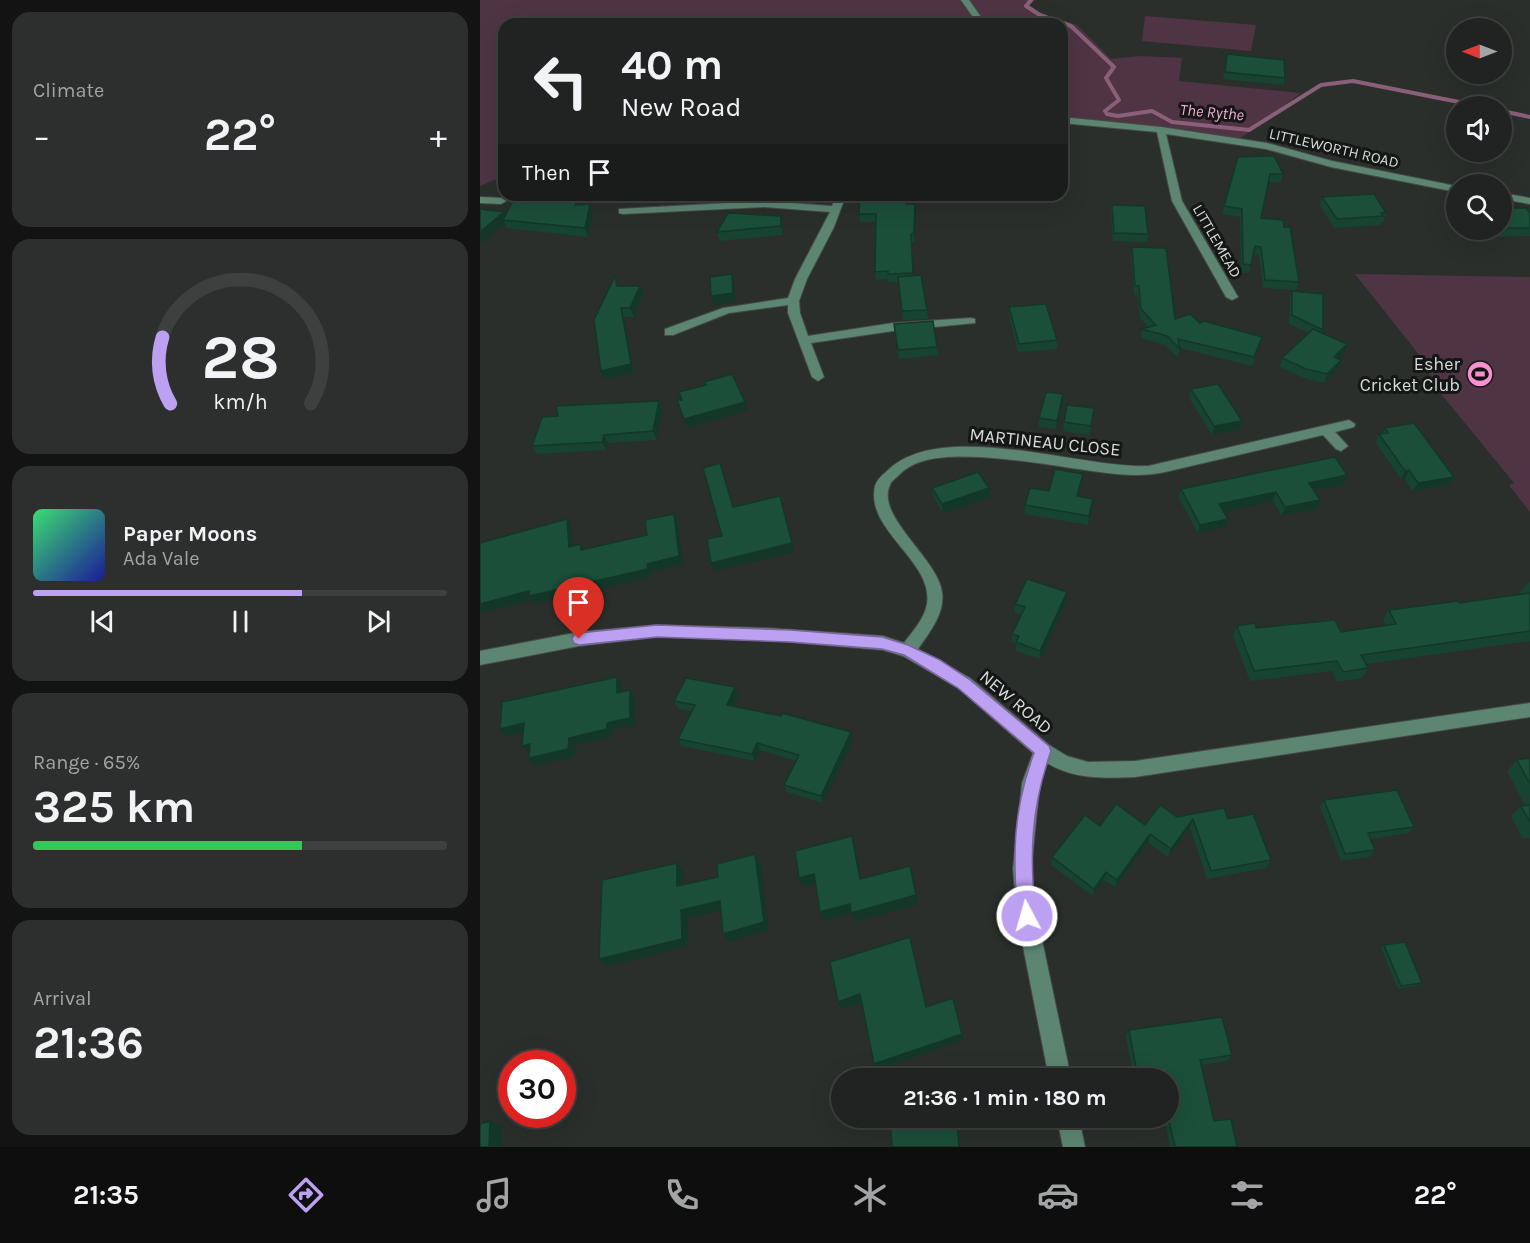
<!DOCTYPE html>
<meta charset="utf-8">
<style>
body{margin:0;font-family:Karla,sans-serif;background:#2d2f2e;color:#f1f3f6;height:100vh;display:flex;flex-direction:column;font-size:22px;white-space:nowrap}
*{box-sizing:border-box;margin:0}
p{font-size:20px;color:#a2a4a5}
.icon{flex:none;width:33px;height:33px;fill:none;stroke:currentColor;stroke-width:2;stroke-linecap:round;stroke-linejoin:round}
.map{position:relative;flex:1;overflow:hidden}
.sheet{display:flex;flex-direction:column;gap:12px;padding:12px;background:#121312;width:480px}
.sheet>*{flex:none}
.top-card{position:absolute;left:18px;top:18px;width:570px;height:183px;border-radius:18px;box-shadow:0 6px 24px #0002,0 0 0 2px #3d403f;background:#202321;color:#f1f3f6;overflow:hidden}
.needle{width:39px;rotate:270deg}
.buttons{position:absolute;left:966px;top:18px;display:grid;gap:12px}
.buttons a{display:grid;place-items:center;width:66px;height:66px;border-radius:50%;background:#202321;box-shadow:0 6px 24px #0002,0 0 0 2px #3d403f;font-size:30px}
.speed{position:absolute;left:18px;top:1050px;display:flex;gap:12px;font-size:30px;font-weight:700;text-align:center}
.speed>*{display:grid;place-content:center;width:78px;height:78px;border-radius:50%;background:#202321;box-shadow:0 6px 24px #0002,0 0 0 2px #3d403f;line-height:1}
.speed .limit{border:9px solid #d22;background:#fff;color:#111}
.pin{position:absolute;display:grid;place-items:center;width:51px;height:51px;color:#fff;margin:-62px -26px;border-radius:50% 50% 50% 0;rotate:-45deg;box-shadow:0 0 6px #0007}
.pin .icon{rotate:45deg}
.me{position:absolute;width:66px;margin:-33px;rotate:354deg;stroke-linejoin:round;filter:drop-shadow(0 0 4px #0008)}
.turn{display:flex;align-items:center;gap:21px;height:126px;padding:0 24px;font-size:27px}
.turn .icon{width:78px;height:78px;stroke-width:2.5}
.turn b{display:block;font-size:42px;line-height:51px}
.then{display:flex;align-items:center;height:57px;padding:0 24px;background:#0003;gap:12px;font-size:22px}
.big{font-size:45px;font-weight:700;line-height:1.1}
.sheet .widget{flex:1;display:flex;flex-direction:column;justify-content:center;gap:9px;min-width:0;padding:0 21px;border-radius:18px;background:#2d2f2e}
.sheet .dial{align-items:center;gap:0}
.dial svg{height:156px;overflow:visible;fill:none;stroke:#3d403f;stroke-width:7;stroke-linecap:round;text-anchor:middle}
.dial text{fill:#f1f3f6;stroke:none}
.song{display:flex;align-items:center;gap:18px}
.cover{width:72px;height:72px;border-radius:9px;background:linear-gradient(135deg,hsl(140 70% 55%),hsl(240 70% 35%))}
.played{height:6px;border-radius:3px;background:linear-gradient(90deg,#bca0f2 65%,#3d403f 65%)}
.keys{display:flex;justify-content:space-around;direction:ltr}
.heat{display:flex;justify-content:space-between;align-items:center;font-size:33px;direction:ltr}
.charge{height:9px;border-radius:4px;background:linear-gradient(90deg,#34c759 65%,#3d403f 0)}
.trip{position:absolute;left:351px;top:1068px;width:348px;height:60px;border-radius:30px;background:#202321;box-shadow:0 6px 24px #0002,0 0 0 2px #3d403f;font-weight:700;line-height:60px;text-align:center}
.dock{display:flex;height:96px;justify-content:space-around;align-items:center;background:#0d0e0d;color:#a2a4a5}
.dock .icon{width:42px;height:42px}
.dock .selected{color:#bca0f2}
.dock b{font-size:27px;color:#f1f3f6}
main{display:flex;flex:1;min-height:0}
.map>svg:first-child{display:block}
.green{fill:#4f3444}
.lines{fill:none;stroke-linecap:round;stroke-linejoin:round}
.stream{stroke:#8a5f79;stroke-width:4}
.minor-casing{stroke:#464b48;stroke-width:2}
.minor{fill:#5c8672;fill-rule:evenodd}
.wall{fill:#174432}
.shaded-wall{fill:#133729}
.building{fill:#1b4f3a;stroke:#133729;stroke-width:1.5}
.route{fill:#bca0f2;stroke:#7a689d;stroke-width:1.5}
.labels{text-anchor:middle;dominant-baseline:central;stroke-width:6;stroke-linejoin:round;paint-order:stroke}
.far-street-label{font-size:15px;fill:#d8dcda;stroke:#141715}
.far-water-label{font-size:16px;font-style:italic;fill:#f6b0d9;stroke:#141715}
.poi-label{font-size:18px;fill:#d8dcda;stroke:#141715;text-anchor:end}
.street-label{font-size:18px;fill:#d8dcda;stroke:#141715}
</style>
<main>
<section class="sheet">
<div class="widget"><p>Climate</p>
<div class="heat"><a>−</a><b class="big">22°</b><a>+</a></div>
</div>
<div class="widget dial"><svg viewBox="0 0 100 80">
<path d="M14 69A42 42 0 1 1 86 69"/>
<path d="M14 69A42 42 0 0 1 10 35" stroke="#bca0f2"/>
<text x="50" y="56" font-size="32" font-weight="700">28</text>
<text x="50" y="72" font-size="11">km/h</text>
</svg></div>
<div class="widget">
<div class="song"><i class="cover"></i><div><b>Paper Moons</b><p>Ada Vale</p></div></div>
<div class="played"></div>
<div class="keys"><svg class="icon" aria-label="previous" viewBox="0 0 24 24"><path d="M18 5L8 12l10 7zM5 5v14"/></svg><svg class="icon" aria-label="pause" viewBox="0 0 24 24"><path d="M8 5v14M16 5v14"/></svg><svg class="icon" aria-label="next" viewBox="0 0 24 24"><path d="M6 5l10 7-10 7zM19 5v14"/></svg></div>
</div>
<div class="widget"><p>Range · 65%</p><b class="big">325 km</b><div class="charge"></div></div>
<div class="widget"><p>Arrival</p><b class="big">21:36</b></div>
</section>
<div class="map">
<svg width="1050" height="1147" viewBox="0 0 1050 1147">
<rect width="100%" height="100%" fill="#2a2f2c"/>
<path class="green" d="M0 0H555L550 5 561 14 597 25 631 59 660 56 702 58 699 81 821 93 758 140 582 120V24H24V176L0 186Z
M665 16 776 25 771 51 662 41Z
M875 274 1050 277V512L1029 485 1034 483 962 395 937 352Z"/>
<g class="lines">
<path class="stream" d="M551 0 546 6 560 15 591 26 634 67 626 78 639 100 625 111 627 114 638 116 672 111 692 122 769 130 841 85 873 81 999 106
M1022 111 1050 117"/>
<defs>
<path id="minor" d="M481 0H489L506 24H498Z
M582 117 681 127 787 143 852 161 976 186V192L851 167 786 149 686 134 702 201 758 297 752 300 746 297 692 201 677 132 582 123Z
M1022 193 1050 198V204L1022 199Z
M356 195H366L354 227 327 279 319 301 320 313 328 336 413 323 491 318 495 319V323L413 331 331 343 344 377 338 381 332 377 308 313V305L249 313 193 335H185V329L243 308 308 298 315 279 350 212 284 207 143 214 139 213V209L284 201 352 206Z
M0 197 21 198 26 201 21 204 0 203Z
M869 420 875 424 874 427 855 432 868 446 861 451 856 449 843 435 685 472C654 479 622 472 591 468 561 463 531 459 500 457 474 456 438 455 419 475 416 478 411 481 410 485 395 516 458 559 462 592 465 613 450 632 438 649L490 678 569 745 587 756 608 762 655 761 1050 703V717L655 777C624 778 595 780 567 763L560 783 551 869 557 916 591 1078H569L537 916 533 869 542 783 553 753 478 688 423 656 403 650 286 640 177 637 99 646 0 665V651L99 632 177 625 286 628 403 636 424 643C432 632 445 618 447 604 454 561 385 531 395 486 397 480 401 476 406 472 458 417 600 469 668 466Z
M577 1118H599L605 1147H583Z"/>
</defs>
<use href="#minor" class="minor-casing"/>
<use href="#minor" class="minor"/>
</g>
<path class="wall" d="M747 54 805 78 804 85 743 79Z
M758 157 803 174 801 182H788L781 218 804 227 819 282 816 290 783 288 779 255H773L769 273H761L760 217 742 214Z
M380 195H427V204H435V242H432L433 276 447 310 448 319 423 320 418 282H409L408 279 396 280 395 272 396 222H380L379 214Z
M105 197 102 205 113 212 108 237 27 228 25 223 0 244V209L25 216Z
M842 197 906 213 903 222H901L900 225 854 228 840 205Z
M632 205 668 234 667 242 633 241 631 213Z
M1022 208 1050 213V236L1001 237 996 230H1022Z
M303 224V235L239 241 237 232Z
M652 247 695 319 720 323 779 346 772 366 700 348 698 358 685 345 661 338 662 329 669 327 660 318 658 295H654L651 255Z
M138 286H160L163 294 154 317H144L154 373 125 379Z
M812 291 843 330 842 333 867 344 864 353 858 359V369L844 383 824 378 800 367 802 358 829 333 809 324 810 299Z
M529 307 577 340V349L538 352 529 316Z
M414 324 457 347 458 355 419 359Z
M711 389 762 421 760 429 732 435 709 398Z
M583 394V403L576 429 559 427V418Z
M179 401 182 410 177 440 128 443 126 450 57 454 52 446 78 416Z
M614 408 610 435 583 431 584 422Z
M905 428 974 477 969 485 933 491 925 479H921L896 443 899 434 902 433Z
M603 474 602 482 598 497 612 508 608 525 545 514V505Z
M867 475 864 484 834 490 837 508 802 516 793 501 743 511 748 519 745 527 718 533 699 498 701 489Z
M452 488 510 497 463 513 453 496Z
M1050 582V641L886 664 888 668 882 678 857 682 852 671 770 681 753 636 757 626 776 628 861 632 906 626 903 620 909 610 979 603 1040 594H1039L1047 583Z
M587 592V601L560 659 536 651V644L532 642V634L542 615 534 612 535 604Z
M255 687 259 695 254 706 373 740 343 803 307 792 304 785 316 761 280 750 275 761 202 746 198 739 212 711 198 709 194 701Z
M1050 758V838L1043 839 1031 816 1041 806H1045L1027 771 1037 760Z
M844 800 934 827 928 833 891 839 895 850 890 857 861 861 840 807Z
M697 817 748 819 791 860 786 868 727 879 710 827 688 857 668 842 635 887 624 880 613 896 571 865 572 857 620 826 665 825Z
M904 945 942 983 939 985 918 989 901 948Z
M649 1030 752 1055 747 1061 721 1065 734 1121 757 1147H690L685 1121 663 1125 661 1118H688V1078H654L646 1036Z"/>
<path class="shaded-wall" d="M99 195H104L105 197 98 214 95 205Z
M110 204 113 212 108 237 105 228Z
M435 204 436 212 435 242 434 233Z
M24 212 27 220H23L25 223 0 244V232Z
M301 216 303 224V235L301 226Z
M252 274 254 283 256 302 234 305 231 296Z
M160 286 163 294 154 317 150 308Z
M141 308 144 317 154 373 125 379 121 371Z
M867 344 864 353 851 366 854 357Z
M861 360 858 369 844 383 847 374Z
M583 394V403L576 429 577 421Z
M179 401 182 410 177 440 173 431Z
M265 402 268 410 208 428 204 419Z
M762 421 760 429 732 435 734 426Z
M124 435 128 443 126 450 122 442Z
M929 470 925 479H921L925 471Z
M603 474 602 482 596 505 597 496Z
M867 475 864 484 826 492 829 483Z
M974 477 969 485 933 491 938 483Z
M509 488 510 497 463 513 462 504Z
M796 492 793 501 737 513 739 504Z
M300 496 314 552 234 571 231 563Z
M613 499 612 508 608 525 609 516Z
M840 500 837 508 802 516 805 507Z
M194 514 198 522 203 564 171 572 172 577 55 604 52 600 0 613V604L49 591 167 564Z
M87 519 91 528 94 555 89 547Z
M748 519 745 527 718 533 720 525Z
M587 592V601L560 659V651Z
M137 677 142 685V701L137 693Z
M255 687 259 695 251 713 247 705Z
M150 690 155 698V725L132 730V737L95 745 94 757 55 765 49 758 89 738 127 723Z
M44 723 50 731 26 736 20 729Z
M371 732 373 740 343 803 341 796Z
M277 743 280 750 275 761 272 754Z
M50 744 49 753 42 746Z
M713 819 710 827 688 857 691 849Z
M670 834 668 842 635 887 637 880Z
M372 836 375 846 383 888 380 879Z
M275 854 280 863 289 930 249 942 243 934Z
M197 863 203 871 204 894 197 886Z
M626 872 624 880 613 896 614 889Z
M334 874 338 883 323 887 319 878Z
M436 895 438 904 375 922 371 913Z
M240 901 246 909 208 918V946L127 966 119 959 201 910Z
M370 904 373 912 344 921 340 912Z
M380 994 384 1001 362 1009 358 1002Z
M482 1034 483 1040 397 1070 394 1064Z
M10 1121 22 1126V1147H9Z"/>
<path class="building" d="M747 54 804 60 805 78 745 72Z
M794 156 803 174H790L781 218 803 220 804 227H810L819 282 785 280 781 247 775 246 771 265 763 264 762 209 744 206 758 157Z
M894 194 906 213H901L903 216 857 219 842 197Z
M36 195H99L95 205 110 204 105 228 23 220Z
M380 195H426V204H435L434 233 431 234 433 273 408 274V271L395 272 396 214H379Z
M632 205 665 206 668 234 634 233Z
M1022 208H1046L1050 213V228H1022Z
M0 209 24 212 0 232Z
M248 213 301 216V226L237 232Z
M652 247 686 248 695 319 710 314 720 323 724 321 782 337 774 357 698 339 700 349 687 336 662 329 676 325 661 309 659 286H655Z
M252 274 253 293 231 296 230 277Z
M441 275 447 310 422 311 418 277Z
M135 276 137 286H160L150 308H141L151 364 121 371 114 320Z
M812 291 843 294V330L812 315Z
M566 304 577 340 539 344 529 307Z
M453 321 457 347 418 350 414 324Z
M833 329 867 344 854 357 861 360 847 374 826 369 802 358Z
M252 374 265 402 204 419 197 400H202L199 392 226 385 224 382Z
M738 384 762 421 734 426 711 389Z
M566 392 583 394 577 421 559 418Z
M179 401 173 431 124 435 122 442 52 446 62 417 78 416 76 406Z
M587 405 614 408 611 426 584 422Z
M934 423 974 477 938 483 929 470 925 471 899 434 908 433 905 428Z
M855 457 867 475 829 483 840 500 805 507 796 492 739 504 748 519 720 525 701 489Z
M240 463 253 507 300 496 312 543 231 563 227 539 242 536 223 468Z
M575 469 603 474 597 496 613 499 609 516 545 505 550 488 569 491Z
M498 472 509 488 462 504 452 488Z
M194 514 199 556 167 564 168 569 49 596V591L0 604V543L87 519 89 547 101 544V550L167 535 165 520Z
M547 579 587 592 560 651 536 642 539 636 532 634 545 607 535 604Z
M1050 593V631L881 655 888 668 863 672 857 661 774 671 757 626 775 623 776 628 855 620 861 632 916 624 909 610 978 601 979 603Z
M137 677V693L150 690V718L127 723V729L89 738 88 749 49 758 50 744 42 746 44 723 20 729 22 702Z
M206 678 255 687 247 705 301 716 302 713 371 732 341 796 304 785 319 755 277 743 272 754 198 739 215 705 194 701Z
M1050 758V784L1037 760Z
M917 790 934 827 888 833 895 850 865 854 844 800Z
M636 804 665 825 680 805 697 817 744 808 748 819 773 814 791 860 731 871 713 819 691 849 670 834 637 880 626 872 614 889 572 857 605 815 620 826Z
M1050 805V822L1041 806Z
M372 836 380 879 430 866 436 895 371 913 370 904 340 912 334 874 319 878 315 851Z
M275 854 284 922 243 934 240 901 201 910 202 939 119 959 122 880 197 863V886L238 877 237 864Z
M430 937 446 1007 473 998 482 1034 394 1064 380 994 358 1002 350 962Z
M925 942 942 983 921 986 904 945Z
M742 1017 752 1055 720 1060 734 1121 751 1119 757 1147H695L688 1117V1078H658L649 1030Z
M410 1118H477L479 1147H412Z
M666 1118H683L666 1120Z
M10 1121 9 1147H0V1124Z"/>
<path class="route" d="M177 625 310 630 402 637 428 645 460 660 489 679 569 746 571 751C551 808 549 856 556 916L553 922 547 925 541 922 538 916C532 856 533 810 554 753L478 688 424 655 402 649 310 642 177 637 99 645 94 643 92 639 94 635 99 633Z"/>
<defs>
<symbol id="stadium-disc" viewBox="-11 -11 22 22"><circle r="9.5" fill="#f690cf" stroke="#141715"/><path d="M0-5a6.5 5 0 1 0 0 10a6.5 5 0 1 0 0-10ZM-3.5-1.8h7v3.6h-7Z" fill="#111"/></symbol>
</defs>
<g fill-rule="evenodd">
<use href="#stadium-disc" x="985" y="359" width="30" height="30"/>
</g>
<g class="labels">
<g class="far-street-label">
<text transform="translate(854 148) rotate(13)">LITTLEWORTH ROAD</text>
<text transform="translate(737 241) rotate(60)">LITTLEMEAD</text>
</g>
<g class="far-water-label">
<text transform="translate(732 112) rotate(5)">The Rythe</text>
</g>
<g class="poi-label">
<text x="980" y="364">Esher<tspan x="980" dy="21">Cricket Club</tspan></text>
</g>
<g class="street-label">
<text transform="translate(565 442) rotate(6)">MARTINEAU CLOSE</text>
<text transform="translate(536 702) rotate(40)">NEW ROAD</text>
</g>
</g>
</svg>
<div class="buttons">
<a><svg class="needle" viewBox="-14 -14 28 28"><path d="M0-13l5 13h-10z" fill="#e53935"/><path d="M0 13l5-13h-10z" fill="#a2a4a5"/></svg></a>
<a><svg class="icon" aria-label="sound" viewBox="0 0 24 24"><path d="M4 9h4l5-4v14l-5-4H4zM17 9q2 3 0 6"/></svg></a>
<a><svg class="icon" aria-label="search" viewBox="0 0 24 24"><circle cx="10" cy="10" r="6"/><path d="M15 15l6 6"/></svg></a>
</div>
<div class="speed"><div class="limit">30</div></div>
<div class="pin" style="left:99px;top:639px;background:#d93025"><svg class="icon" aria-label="arrive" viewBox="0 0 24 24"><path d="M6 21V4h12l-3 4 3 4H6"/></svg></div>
<svg class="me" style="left:547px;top:916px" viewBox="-20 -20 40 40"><circle r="17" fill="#bca0f2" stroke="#fff" stroke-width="3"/><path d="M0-11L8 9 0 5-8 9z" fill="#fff"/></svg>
<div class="trip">21:36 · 1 min · 180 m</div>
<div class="top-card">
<div class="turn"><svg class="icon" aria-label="left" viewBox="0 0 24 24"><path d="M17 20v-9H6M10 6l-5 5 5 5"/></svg><div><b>40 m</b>New Road</div></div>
<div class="then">Then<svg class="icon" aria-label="arrive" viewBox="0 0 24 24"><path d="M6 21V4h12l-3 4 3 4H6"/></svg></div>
</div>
</div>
</main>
<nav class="dock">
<b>21:35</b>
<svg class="icon selected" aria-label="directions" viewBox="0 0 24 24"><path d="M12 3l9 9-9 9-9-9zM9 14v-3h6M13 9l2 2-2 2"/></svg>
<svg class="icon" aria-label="music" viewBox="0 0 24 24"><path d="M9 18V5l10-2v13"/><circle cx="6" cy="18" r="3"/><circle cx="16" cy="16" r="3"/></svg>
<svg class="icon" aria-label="phone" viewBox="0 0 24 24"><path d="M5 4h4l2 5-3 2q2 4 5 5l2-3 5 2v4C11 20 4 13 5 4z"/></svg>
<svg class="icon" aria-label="climate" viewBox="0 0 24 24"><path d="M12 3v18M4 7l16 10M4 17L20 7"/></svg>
<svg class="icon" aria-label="car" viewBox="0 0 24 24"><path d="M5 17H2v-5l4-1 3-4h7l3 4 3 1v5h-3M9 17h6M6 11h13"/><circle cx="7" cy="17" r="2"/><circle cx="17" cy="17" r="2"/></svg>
<svg class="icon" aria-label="filters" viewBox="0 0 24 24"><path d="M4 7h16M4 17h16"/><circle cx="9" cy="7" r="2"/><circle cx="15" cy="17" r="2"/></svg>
<b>22°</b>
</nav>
